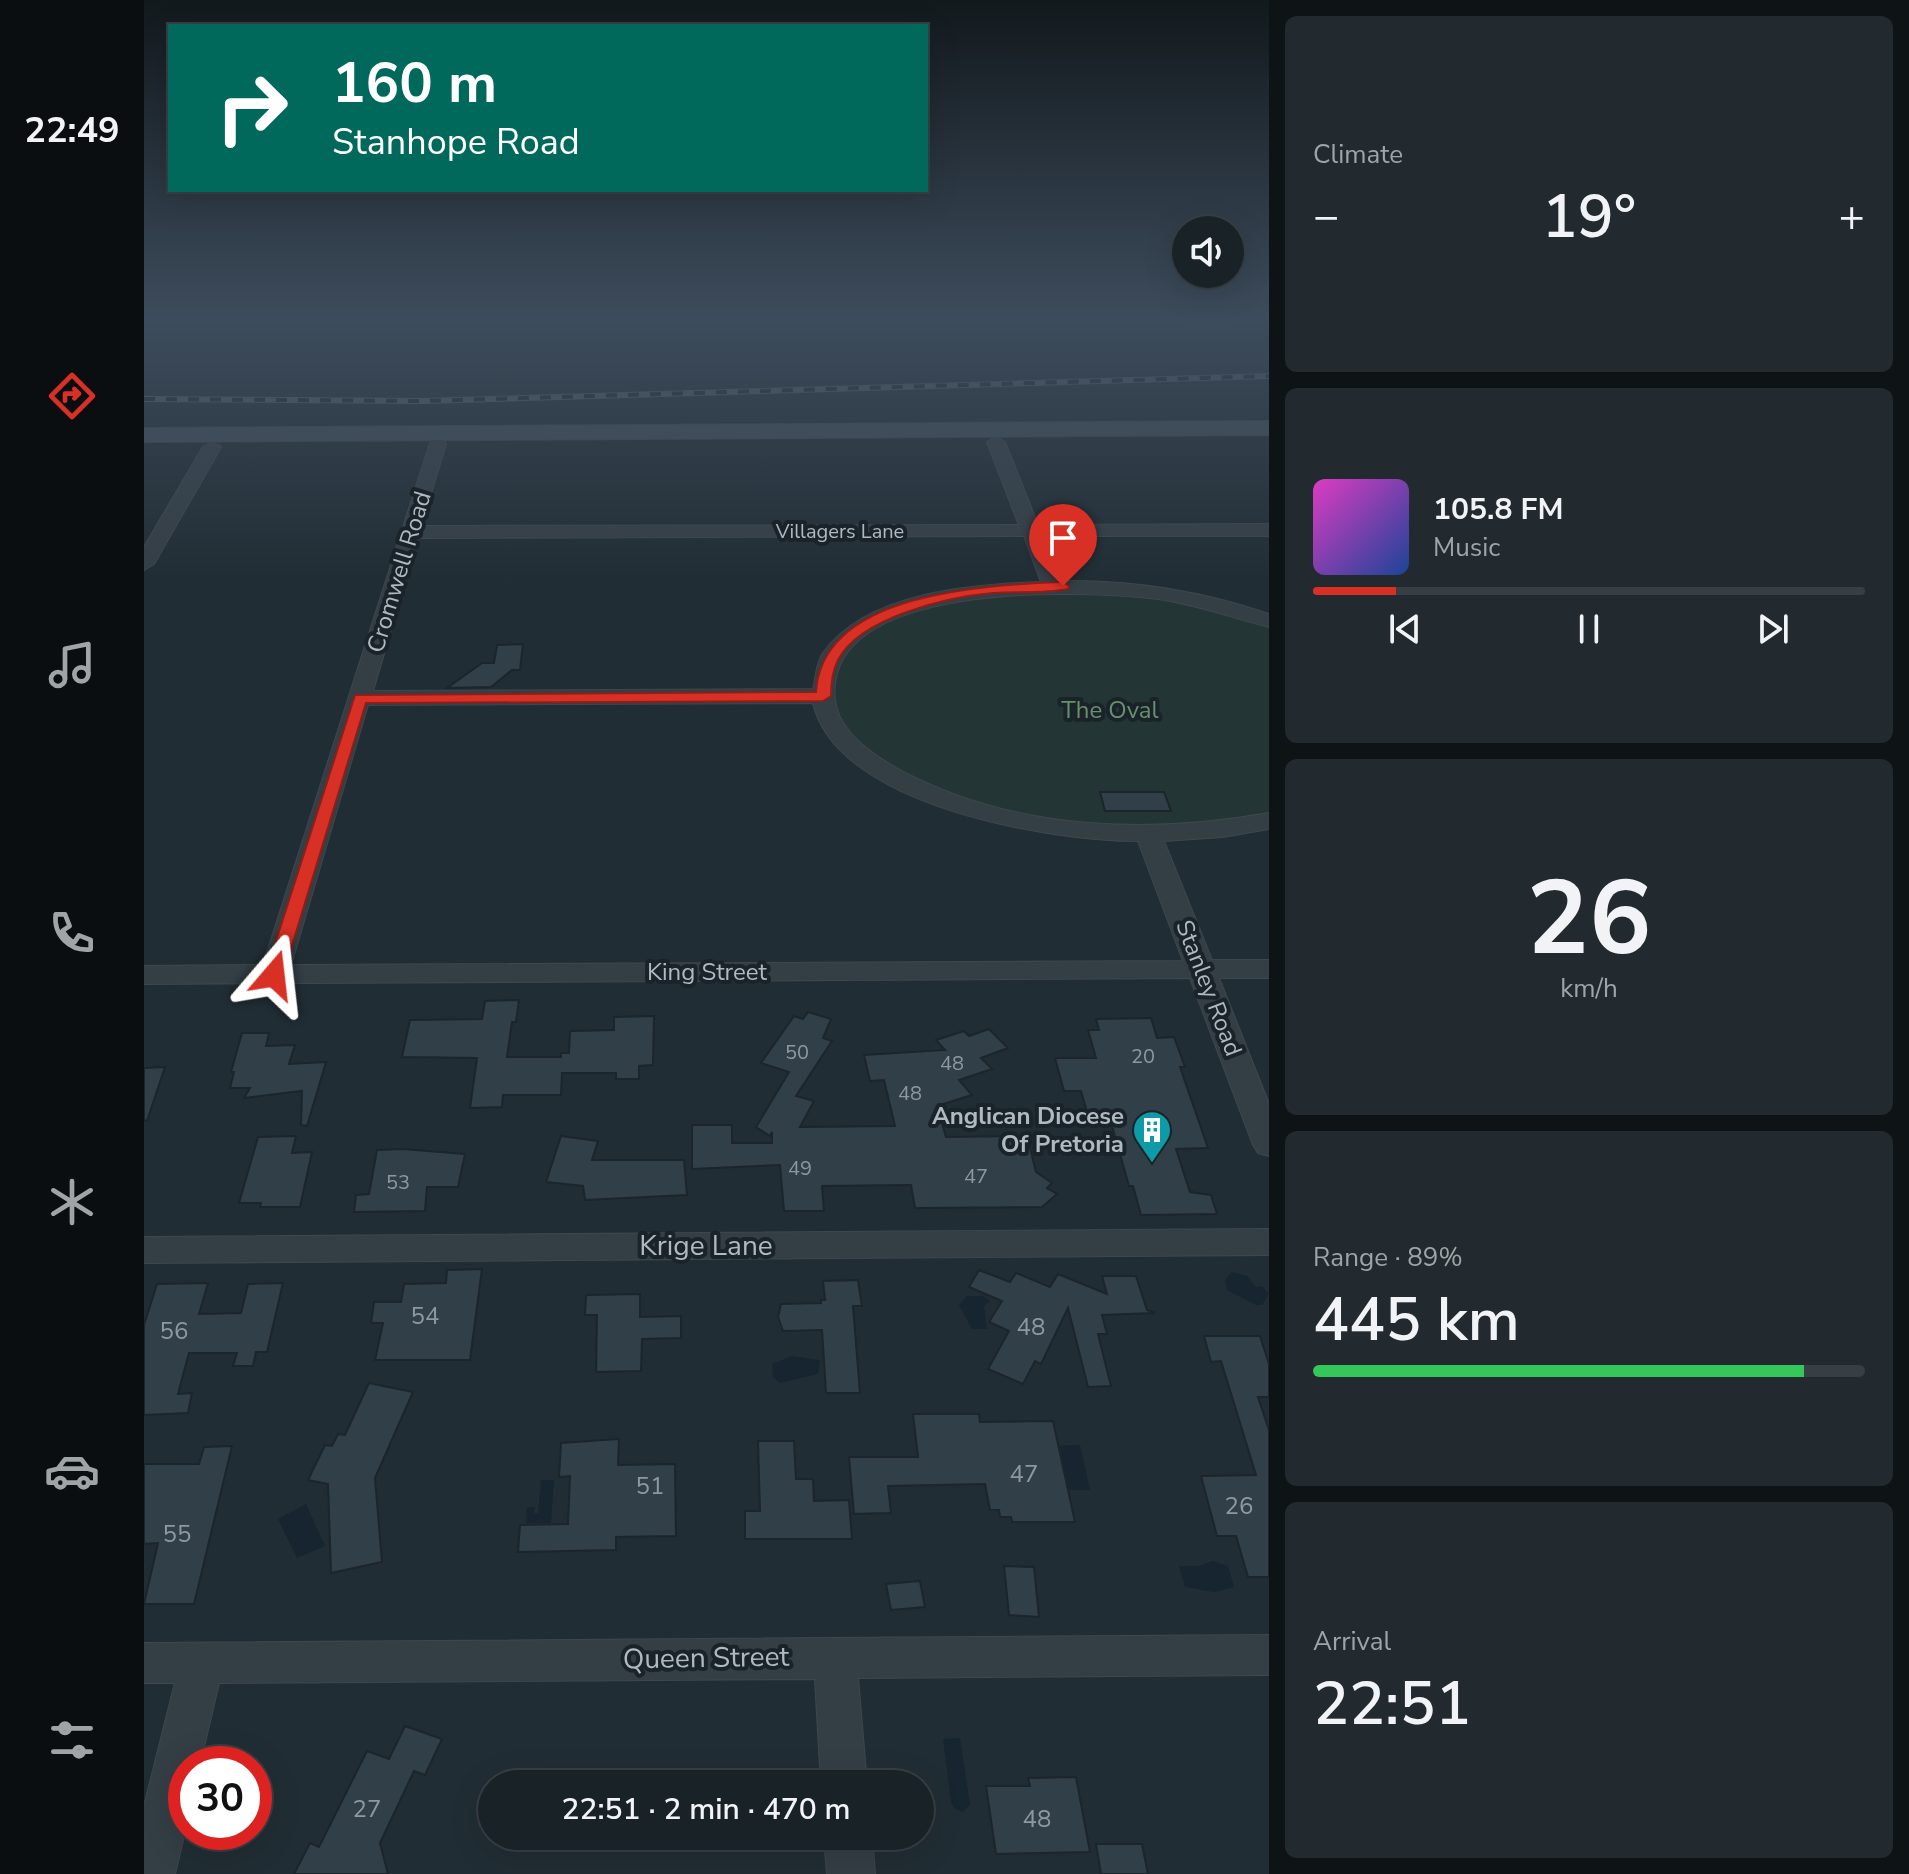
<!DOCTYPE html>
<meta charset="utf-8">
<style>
body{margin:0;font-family:"Nunito Sans",sans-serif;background:#222a2f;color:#f1f3f6;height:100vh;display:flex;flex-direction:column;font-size:30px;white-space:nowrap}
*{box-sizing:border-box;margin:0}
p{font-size:26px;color:#9fa4a7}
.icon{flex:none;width:44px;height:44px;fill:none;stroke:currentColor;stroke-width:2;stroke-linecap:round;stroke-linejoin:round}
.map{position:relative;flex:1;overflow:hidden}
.details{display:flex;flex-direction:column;gap:16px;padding:16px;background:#0e1315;width:640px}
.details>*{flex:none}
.hud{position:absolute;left:24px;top:24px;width:760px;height:168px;border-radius:0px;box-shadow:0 8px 32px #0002,0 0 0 2px #373f44;background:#00695c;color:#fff;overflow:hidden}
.buttons{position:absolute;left:1028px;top:216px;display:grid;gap:16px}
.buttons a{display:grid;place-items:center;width:72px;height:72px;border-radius:50%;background:#192227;box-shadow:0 8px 32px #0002,0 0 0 2px #373f44;font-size:40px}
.speed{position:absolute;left:24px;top:1746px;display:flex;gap:16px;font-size:40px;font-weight:700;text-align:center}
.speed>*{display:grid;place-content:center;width:104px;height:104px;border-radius:50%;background:#192227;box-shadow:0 8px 32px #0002,0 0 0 2px #373f44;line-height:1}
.speed .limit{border:12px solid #d22;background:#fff;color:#111}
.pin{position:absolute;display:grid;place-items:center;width:68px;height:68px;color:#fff;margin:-82px -34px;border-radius:50% 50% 50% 0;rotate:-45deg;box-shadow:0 0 8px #0007}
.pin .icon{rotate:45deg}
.me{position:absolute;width:88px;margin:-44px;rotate:17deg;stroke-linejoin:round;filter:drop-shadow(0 0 6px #0008)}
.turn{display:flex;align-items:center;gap:28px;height:168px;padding:0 32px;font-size:36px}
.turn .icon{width:104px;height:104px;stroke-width:2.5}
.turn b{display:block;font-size:56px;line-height:68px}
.big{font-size:60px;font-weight:600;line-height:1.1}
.details .card{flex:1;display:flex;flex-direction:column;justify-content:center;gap:12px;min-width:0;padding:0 28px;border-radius:12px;background:#222a2f}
.details .dial{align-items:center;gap:0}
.dial b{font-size:104px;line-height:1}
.song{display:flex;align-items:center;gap:24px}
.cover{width:96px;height:96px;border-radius:12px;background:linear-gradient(135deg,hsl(310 70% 55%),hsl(220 70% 35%))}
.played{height:8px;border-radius:4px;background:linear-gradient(90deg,#d93025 15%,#373f44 15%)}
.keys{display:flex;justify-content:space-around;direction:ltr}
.heat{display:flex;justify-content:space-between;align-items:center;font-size:44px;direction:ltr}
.charge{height:12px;border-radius:6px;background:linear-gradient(90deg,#34c759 89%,#373f44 0)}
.trip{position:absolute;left:334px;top:1770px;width:456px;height:80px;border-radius:40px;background:#192227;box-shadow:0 8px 32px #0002,0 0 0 2px #373f44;font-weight:600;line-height:80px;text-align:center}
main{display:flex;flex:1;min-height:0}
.tab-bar{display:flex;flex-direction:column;width:144px;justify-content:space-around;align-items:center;background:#0a0e10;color:#9fa4a7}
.tab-bar .icon{width:56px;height:56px}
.tab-bar .on{color:#d93025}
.tab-bar b{font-size:36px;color:#f1f3f6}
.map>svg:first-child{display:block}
.green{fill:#233534}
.water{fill:#162530}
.building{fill:#303f48;stroke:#1c252b;stroke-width:2}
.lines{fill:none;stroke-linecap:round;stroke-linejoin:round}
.minor-casing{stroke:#3e474e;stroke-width:2}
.secondary-casing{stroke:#3e474e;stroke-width:2}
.minor{fill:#343e45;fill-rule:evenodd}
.secondary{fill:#424e58;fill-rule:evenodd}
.rail-casing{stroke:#56636c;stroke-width:6}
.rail{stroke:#1a2329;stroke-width:4;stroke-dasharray:11;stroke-linecap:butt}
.route{fill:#d93025;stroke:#8d1f18;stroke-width:2}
.labels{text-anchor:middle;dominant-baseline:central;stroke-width:8;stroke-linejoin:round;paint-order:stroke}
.far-street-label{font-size:20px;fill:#aeb9c2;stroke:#1a2329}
.number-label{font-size:20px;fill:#8d99a2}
.street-label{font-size:24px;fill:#aeb9c2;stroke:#1a2329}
.park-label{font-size:24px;fill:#68906a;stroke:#1a2329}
.poi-label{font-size:24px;font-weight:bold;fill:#aeb9c2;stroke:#1a2329;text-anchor:end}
.near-number-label{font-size:24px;fill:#8d99a2}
.near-street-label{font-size:28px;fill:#aeb9c2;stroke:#1a2329}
</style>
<main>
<nav class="tab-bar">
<b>22:49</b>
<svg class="icon on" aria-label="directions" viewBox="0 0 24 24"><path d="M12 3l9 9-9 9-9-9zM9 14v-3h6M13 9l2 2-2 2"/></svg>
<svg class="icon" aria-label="music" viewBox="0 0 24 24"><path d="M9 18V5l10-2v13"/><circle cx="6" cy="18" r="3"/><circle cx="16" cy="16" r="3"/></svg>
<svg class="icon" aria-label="phone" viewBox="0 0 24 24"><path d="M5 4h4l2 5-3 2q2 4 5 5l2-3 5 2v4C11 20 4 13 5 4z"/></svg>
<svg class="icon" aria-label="climate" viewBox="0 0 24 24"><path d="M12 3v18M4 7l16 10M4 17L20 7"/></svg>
<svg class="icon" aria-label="car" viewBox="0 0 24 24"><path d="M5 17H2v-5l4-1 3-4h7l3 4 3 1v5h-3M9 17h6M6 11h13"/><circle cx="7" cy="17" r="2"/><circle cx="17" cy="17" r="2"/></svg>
<svg class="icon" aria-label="filters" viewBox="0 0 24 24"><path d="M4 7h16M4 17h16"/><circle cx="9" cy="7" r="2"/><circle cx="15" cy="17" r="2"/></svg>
</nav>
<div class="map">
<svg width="1125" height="1874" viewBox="0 0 1125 1874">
<rect width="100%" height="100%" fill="#212d34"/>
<path class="green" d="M877 590 1038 598 1125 623V821L954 830 806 805 723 755 700 726 688 697 693 667 712 640 738 621 780 604Z"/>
<path class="water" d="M1088 1272 1103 1276 1112 1287 1118 1286 1125 1294 1118 1305H1112L1083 1290 1081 1280Z
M823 1296H839L846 1301 840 1306 843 1329H828L815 1305Z
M648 1356 676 1360 674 1374 636 1383 629 1377 628 1364Z
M936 1445 946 1490H925L916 1446Z
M397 1480H410L407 1523H382L383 1507H391L390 1513H394Z
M162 1504 181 1546 153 1558 134 1519Z
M1069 1561 1084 1566 1090 1587 1070 1592 1041 1587 1035 1566H1055Z
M816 1738 826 1805 819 1812 811 1809 807 1802 799 1739Z"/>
<path class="building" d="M379 644 376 670H368L347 687 303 688 338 663H350L353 645Z
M956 792H1020L1027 811H961Z
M375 1000 372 1022H368L363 1057H417V1053H425L426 1031 470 1030V1017L510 1016 509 1065 495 1066V1079H472V1073H418L417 1095H359L358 1107 326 1108 333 1058 258 1057 266 1020 338 1019 341 1001Z
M664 1012 687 1019 679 1038 688 1041 652 1096 670 1101 656 1127 751 1126 740 1080 726 1081 720 1055 801 1050 792 1040 820 1031 825 1036 845 1029 864 1048 837 1058 848 1069 815 1080 828 1095 793 1106 802 1137 883 1136 892 1172 908 1183 903 1188 913 1194 898 1207 771 1208 767 1185 678 1186 680 1211H640L636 1165 548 1169V1125H588V1143H628V1132L626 1136 612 1127 645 1072 617 1063 650 1016 659 1019Z
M1007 1018 1013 1038 1030 1037 1041 1067H1036L1064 1148 1032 1149 1046 1192 1067 1195 1073 1214 997 1215 989 1186H985L968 1126H947L937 1091H920L911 1058H952L944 1030H955L952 1019Z
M98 1033H125L122 1046 151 1045 145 1064 182 1062 163 1126 157 1125 158 1091 100 1098 106 1088H86L90 1072H87Z
M21 1067 3 1121 0 1120V1068Z
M152 1136 148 1153 168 1152 156 1207H116L117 1203H95L114 1137Z
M417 1136 454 1141 448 1160H540L543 1195 441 1200 439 1186 402 1182Z
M259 1149 321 1154 314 1187H283L281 1211 210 1212 212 1195 225 1194 233 1150Z
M338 1269 326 1360H231L239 1323H227L230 1302H257L260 1284 302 1283 303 1270Z
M835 1270 866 1282 872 1273 906 1287 914 1274 963 1294 958 1276H992L1003 1310 1011 1313 958 1315 963 1334H954L967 1386 944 1387 924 1308 897 1364 891 1361 879 1384 844 1369 865 1331 845 1322 858 1301 825 1287Z
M714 1280 718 1306H709L716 1393H682L678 1330 639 1331 634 1317 637 1304 677 1303V1300H681L679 1281Z
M64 1283 55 1314 97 1313 104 1284 139 1283 123 1352H112L109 1366H89L93 1353H45L34 1394 48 1393 44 1413 0 1415V1325L13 1284Z
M496 1294V1317L537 1316V1338L498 1339 497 1371 452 1372 453 1315H441L442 1295Z
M1060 1336H1116L1125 1364V1397H1114L1125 1430V1577H1104L1092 1536H1073L1057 1476 1112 1475 1077 1361 1067 1362Z
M225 1383 269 1392 231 1478 238 1562 187 1573 184 1484 164 1480 181 1445 188 1446 194 1434 201 1435Z
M769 1414H835L836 1422 909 1421 931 1522H868L867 1517H856L855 1510H846L841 1484 744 1486 747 1513 710 1514 705 1457H774Z
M475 1439 474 1465 531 1464 532 1536 472 1537V1550L374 1552 376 1525 424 1524 426 1476 415 1477 417 1443Z
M614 1441H650L652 1479H669L670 1501 705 1500 708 1539H601V1511H616Z
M88 1446 50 1604H0L14 1543 0 1544V1464H55L60 1447Z
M860 1566 890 1567 895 1617 865 1615Z
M776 1581 781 1607 747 1610 742 1584Z
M261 1726 298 1739 281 1775 270 1771 236 1843 244 1874H150L166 1843 175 1847 223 1751 245 1759Z
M932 1777 946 1852 852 1854 842 1786H886L884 1778Z
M952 1844H998L1004 1874H957Z"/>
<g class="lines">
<defs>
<path id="minor" d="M852 437 861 442 894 525 1125 524V536H899L917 581C988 580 1058 591 1125 614V627C1088 618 1052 604 1014 599 940 590 678 579 691 700 694 731 729 755 754 769 868 830 1000 835 1125 813V829L1079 837 1020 841 1068 960H1125V978H1075L1125 1104V1156L1114 1153 1109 1145 1046 978 0 984V966L119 965 287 440H299L302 444 277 526 875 525 843 442ZM880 536 897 582C829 584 722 592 679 653 672 662 672 678 669 689L229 691 274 538ZM669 703C693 806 906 841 994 841L1039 961 147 965 224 705Z
M68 442 77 447 10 564 0 570V547L59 447Z
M1125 1229V1255L0 1263V1237Z
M1125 1635V1675L714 1678 723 1784H677L671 1679 75 1683 56 1764H42V1827L31 1874H0V1806L31 1683H0V1643Z
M680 1836H728L731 1874H683Z"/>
<path id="secondary" d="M1125 421V435L0 442V428Z"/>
</defs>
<use href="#minor" class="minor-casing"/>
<use href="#secondary" class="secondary-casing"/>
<use href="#minor" class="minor"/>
<use href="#secondary" class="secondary"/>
<defs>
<path id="rail" d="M0 399 279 401 1125 376"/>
</defs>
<use href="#rail" class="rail-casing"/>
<use href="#rail" class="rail"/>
</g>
<linearGradient id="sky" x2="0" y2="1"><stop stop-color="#12191d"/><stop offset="0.55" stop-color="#3d4c5c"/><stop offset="1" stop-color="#3d4c5c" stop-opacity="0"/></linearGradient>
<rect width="1125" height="581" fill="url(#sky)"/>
<path class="route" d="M919 582 925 586 924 589C899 594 874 591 849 593 804 597 716 617 694 660 688 672 687 683 687 696L679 701 222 703 139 975 130 980 121 975 211 695 672 692C678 591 845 585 919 582Z"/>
<defs>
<symbol id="building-pin" viewBox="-11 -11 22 30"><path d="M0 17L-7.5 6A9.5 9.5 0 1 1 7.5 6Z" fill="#0f9aa8" stroke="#1a2329"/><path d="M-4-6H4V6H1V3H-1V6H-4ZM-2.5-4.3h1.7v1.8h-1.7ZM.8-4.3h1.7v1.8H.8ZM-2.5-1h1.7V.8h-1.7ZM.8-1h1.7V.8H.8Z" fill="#fff"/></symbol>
</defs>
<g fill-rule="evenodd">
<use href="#building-pin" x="986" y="1108" width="44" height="60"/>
</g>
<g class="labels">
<g class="far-street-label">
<text x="696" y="531">Villagers Lane</text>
</g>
<g class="number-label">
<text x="653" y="1052">50</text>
<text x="999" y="1056">20</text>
<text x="808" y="1063">48</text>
<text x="766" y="1093">48</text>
<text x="656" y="1168">49</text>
<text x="832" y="1176">47</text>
<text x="254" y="1182">53</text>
</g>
<g class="street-label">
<text transform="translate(255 572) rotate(-73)">Cromwell Road</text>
<text x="563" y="972">King Street</text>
<text transform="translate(1065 988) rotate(69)">Stanley Road</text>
</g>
<g class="park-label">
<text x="966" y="710">The Oval</text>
</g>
<g class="poi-label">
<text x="980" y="1116">Anglican Diocese<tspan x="980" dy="28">Of Pretoria</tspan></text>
</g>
<g class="near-number-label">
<text x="281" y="1316">54</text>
<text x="887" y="1327">48</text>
<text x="30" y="1331">56</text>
<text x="880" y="1474">47</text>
<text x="506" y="1486">51</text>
<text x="1095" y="1506">26</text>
<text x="33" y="1534">55</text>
<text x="223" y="1809">27</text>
<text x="893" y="1819">48</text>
</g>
<g class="near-street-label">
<text x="562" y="1246">Krige Lane</text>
<text transform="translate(562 1658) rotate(-1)">Queen Street</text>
</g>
</g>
</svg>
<div class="buttons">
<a><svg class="icon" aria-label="sound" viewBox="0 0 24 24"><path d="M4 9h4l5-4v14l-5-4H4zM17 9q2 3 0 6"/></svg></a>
</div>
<div class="speed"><div class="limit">30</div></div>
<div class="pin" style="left:919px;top:586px;background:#d93025"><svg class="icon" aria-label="arrive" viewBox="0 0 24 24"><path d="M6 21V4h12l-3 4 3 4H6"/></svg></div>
<svg class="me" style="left:130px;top:975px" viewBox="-20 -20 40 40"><path d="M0-17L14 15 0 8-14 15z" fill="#d93025" stroke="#fff" stroke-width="4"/></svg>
<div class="trip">22:51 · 2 min · 470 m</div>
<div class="hud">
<div class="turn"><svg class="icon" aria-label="right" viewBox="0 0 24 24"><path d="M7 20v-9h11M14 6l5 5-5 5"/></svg><div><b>160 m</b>Stanhope Road</div></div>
</div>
</div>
<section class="details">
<div class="card"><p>Climate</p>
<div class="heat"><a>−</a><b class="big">19°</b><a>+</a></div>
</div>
<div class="card">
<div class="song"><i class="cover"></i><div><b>105.8 FM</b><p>Music</p></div></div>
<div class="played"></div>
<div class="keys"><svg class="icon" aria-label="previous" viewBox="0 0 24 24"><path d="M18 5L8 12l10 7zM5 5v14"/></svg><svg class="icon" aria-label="pause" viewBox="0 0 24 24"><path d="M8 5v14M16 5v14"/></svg><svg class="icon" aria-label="next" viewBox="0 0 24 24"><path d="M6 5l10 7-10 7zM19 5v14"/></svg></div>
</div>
<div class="card dial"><b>26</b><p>km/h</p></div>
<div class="card"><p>Range · 89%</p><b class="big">445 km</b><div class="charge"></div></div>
<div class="card"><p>Arrival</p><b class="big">22:51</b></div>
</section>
</main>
